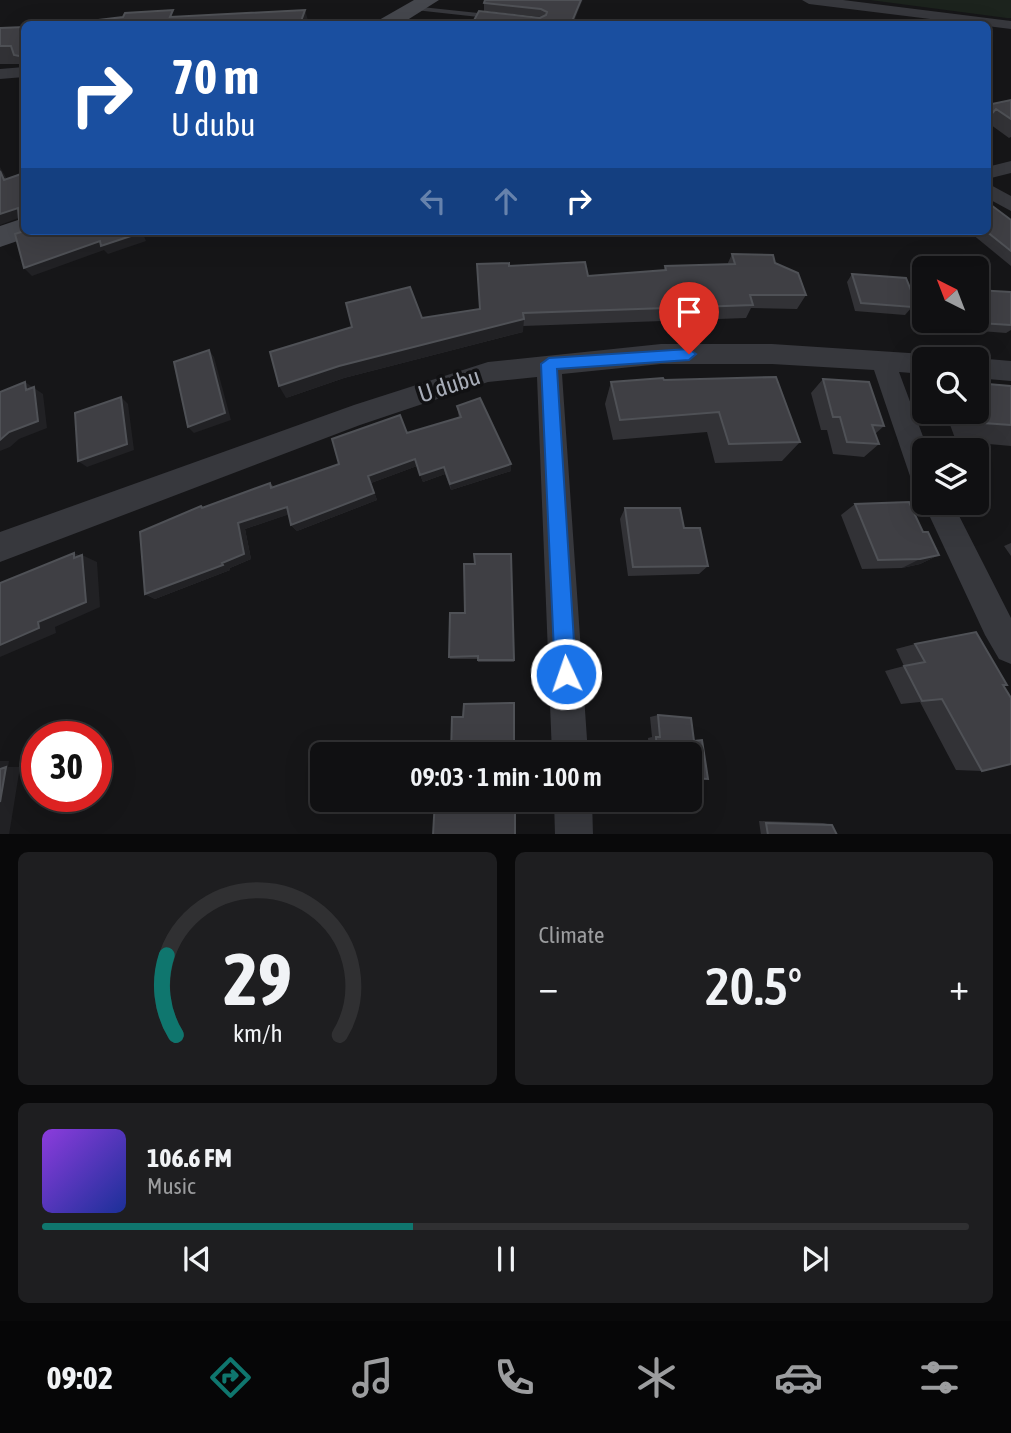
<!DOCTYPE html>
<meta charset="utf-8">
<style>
body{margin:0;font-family:"Asap Condensed",sans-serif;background:#1e1e20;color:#f1f3f6;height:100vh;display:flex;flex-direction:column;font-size:26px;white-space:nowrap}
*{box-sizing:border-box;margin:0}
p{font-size:23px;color:#9c9d9f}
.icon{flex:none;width:38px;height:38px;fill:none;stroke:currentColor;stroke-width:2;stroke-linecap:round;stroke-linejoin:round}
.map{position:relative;height:834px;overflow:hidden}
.sheet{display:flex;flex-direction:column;gap:18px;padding:18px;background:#09090a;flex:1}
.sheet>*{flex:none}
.guide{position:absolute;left:21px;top:21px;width:970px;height:214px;border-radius:10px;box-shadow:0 7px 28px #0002,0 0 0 2px #303032;background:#1a4fa0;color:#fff;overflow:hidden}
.needle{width:46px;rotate:318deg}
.buttons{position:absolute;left:912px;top:256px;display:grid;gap:14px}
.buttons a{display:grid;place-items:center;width:77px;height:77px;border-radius:10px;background:#101012;box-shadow:0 7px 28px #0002,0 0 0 2px #303032;font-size:35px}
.speed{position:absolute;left:21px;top:721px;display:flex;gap:14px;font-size:35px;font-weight:700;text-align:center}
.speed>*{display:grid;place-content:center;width:91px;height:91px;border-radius:50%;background:#101012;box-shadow:0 7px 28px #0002,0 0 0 2px #303032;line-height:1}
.speed .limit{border:10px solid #d22;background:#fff;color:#111}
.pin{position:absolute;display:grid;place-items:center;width:60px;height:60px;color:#fff;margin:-72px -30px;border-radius:50% 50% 50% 0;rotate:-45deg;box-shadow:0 0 7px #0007}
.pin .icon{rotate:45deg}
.me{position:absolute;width:77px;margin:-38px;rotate:357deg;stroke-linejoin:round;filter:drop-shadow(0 0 5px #0008)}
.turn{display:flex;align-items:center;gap:24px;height:147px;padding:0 35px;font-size:32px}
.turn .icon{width:91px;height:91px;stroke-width:2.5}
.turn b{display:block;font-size:49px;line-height:60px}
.lanes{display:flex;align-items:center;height:66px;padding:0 35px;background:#0003;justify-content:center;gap:35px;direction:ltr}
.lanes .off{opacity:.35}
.big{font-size:52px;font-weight:600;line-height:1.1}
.sheet .widget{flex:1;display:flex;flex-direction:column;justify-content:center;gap:10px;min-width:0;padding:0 24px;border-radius:10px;background:#1e1e20}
.sheet .dial{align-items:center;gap:0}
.dial svg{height:182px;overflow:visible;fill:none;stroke:#303032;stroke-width:7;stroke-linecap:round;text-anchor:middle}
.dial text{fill:#f1f3f6;stroke:none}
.song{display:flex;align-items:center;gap:21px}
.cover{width:84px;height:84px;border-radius:10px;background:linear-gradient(135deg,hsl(270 70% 55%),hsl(230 70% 35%))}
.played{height:7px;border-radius:4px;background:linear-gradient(90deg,#0f766e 40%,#303032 40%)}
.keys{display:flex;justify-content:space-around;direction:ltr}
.heat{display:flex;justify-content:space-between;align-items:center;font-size:38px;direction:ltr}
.sheet .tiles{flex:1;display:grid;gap:18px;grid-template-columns:1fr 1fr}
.widget:last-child{grid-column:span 2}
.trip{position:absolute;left:310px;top:742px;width:392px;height:70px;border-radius:10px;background:#101012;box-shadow:0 7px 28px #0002,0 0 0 2px #303032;font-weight:600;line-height:70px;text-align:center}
.tabs{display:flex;height:112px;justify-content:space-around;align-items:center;background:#060607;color:#9c9d9f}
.tabs .icon{width:49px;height:49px}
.tabs .on{color:#0f766e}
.tabs b{font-size:32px;color:#f1f3f6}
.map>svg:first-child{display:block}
.green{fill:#1c231d}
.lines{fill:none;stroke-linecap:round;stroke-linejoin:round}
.lane{fill:#37383d;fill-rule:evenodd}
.street{fill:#37383d;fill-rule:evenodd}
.secondary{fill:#45474d;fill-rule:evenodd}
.wall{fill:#323236}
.shaded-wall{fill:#212124}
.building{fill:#3f3f44;stroke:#4f5156;stroke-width:2}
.route{fill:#1a73e8;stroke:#114b97;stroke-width:2}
.labels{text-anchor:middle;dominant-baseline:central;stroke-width:7;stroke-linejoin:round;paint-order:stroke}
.street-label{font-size:24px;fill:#a8adb8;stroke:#111113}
</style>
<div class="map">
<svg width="1011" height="835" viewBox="0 0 1011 835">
<rect width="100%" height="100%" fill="#161618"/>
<path class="green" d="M870 0H1011V18H1007Z"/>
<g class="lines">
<path class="lane" d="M412 6 497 15 501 17 497 19 415 10 411 8Z"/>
<path class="street" d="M802 0H843L1011 21V29L809 4Z
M24 67V77L0 79V69Z
M1011 161V173L987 179V167Z
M987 183 1011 196V211L987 198Z
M661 344H772L924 354 933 357 924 359V374L899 372 928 450H924V489L914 485 910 476 874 370 772 364H661L562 374 588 754H552L537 377 488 382 360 425 0 562V532L354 405 488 362Z
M976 358 1011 361V381L976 378Z
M924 499V502H952L1011 618V664L999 659 985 635 923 502Z
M554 800H592L593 835H555Z"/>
<path class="secondary" d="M414 0H439L401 24H375L379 20Z
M24 218V231H37L35 235 0 247V226Z"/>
</g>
<path class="wall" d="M582 2 540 18 541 17 484 11V3Z
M24 27V70L21 64H0V28Z
M1011 100V137L1009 138 987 122V105Z
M1011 220V266L972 234 965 231H987Z
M732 254 775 263 806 295 797 309 751 308 746 318 523 326V332L344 378 286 398 422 318 480 309 509 266 588 276 664 270 665 266 727 265Z
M852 274 914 298 911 301 912 307 905 315 855 311 847 282Z
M1011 292V330L1006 333 956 329 952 320H976Z
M823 379 884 426 875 434 879 444 864 457 833 454 827 430H821L811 393Z
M664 380 800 442 782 461 715 463 707 432 613 440 605 404 611 382Z
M976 383 1011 386V446L956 441 945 411H976Z
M457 406 511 471 451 490 445 474 423 482 417 466 371 483 377 500 297 531 291 525 289 514 245 529 251 559 230 568V570L155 599 145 594 201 506 204 508 270 483 274 487 339 464 407 433 459 418Z
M855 504 923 532 939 555 920 564 902 568 862 569 841 515Z
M625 508 684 528 708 566 699 574 628 576 620 519Z
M1011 543V556L1004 546Z
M511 554 514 662H478V659H450L449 657 465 613 475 564Z
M915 644 1003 685 982 771 956 770 920 702 901 704 885 671 904 666 896 649Z
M658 715 690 754H649L648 738 652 737 650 717Z
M759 821 823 823 832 825 837 835H761Z"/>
<path class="shaded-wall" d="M581 0H583L582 2 573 24H571Z
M305 10 309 24H300Z
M0 167 12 188 4 180 0 171Z
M18 208 24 216 0 225V214Z
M140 231H154L143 234 146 241 108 254 104 250 32 276 24 268 100 241Z
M524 319 523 332 344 378 286 398 279 386 339 366Z
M209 350 214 357 231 420 194 433 188 427Z
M25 382 43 394 47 428 19 439 10 447 0 451V440L26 390Z
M121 397 128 404 134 450 87 467 78 461Z
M415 459 417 466 371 483 377 500 297 531 291 525 368 476Z
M511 464V471L451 490 450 484Z
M444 467 445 474 423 482 420 475Z
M287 507 293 513 245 529 251 559 230 568V570L155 599 145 594 238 523Z
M74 553 83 557 82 555 97 562 100 607 55 627 56 633 0 657V645L38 622 74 558Z
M939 555 920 564 902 568 920 559Z
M0 761H9L8 767H20L9 835H0Z"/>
<path class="building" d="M485 0H581L571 24H472L479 11 540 18 546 15 547 12 541 9 484 3Z
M173 10 170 17 305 10 300 24H65L123 17 125 13Z
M24 27V57L14 55 11 46H0V28Z
M1011 100V119L996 109 987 119V105Z
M0 171 4 180 24 173V221L19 220 18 208 0 214Z
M987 202 1011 220V251L986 231H987Z
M24 231H140V233L101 246 100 241 24 268 15 234Z
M732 254 773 255 775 263 798 273 806 295H750L753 305 523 313 524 319 339 366 279 386 270 352 352 327 346 303 410 287 422 318 480 309 477 264 509 263V266L585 262 588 276 666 270 665 266 735 264Z
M852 274 906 278 914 298 911 299 912 307 861 303Z
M976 290 1011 292V325L964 322 963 320H976Z
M209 350 225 413 188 427 174 362Z
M776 377 800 442 729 444 719 412 620 420 611 382 663 378 664 380Z
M823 379 869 382 884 426 872 425 879 444 847 442 840 417H833Z
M25 382 26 390 34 387 38 421 9 432 0 440V392Z
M976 383 1011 386V425L983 423 976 408Z
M121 397 127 444 78 461 75 413Z
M480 398 511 464 450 484 444 467 420 475 415 459 368 476 374 493 291 525 287 507 238 523 244 554 222 563 223 565 145 594 140 532 201 506 202 508 270 483 271 488 339 464 332 439 400 415 407 433 461 417 457 406Z
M909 502 923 532H928L939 555 920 559 878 560 855 504Z
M625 508H680L684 528H700L708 566 633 567Z
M74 553V558L82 555 86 602 38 622 39 628 0 645V583Z
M474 554H511L514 660H478V656L449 657 450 613H465L464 564H475Z
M976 632 1007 685H1003L1011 698V764L982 771 942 699 922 701 904 666 925 662 915 644Z
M514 703V754H451L452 717H463L464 704Z
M658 715 691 718 694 741 702 740 708 779 690 778V754H657L656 737H660Z
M6 767 0 802V769Z
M435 800H515V835H433Z
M766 823 832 825 837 835H768Z"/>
<path class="route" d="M689 349 696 354 689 360 557 369 576 674 573 681 566 684 558 681 555 674 541 364 549 358Z"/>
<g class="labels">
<g class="street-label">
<text transform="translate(449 385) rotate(-18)">U dubu</text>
</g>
</g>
</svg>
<div class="buttons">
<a><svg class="needle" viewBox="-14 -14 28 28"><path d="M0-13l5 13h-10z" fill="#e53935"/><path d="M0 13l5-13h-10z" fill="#9c9d9f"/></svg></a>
<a><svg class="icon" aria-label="search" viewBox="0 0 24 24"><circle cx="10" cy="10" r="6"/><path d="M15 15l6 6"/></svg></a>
<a><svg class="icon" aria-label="layers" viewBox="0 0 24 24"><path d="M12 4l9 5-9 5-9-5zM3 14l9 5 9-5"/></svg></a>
</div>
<div class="speed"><div class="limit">30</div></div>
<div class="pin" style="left:689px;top:354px;background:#d93025"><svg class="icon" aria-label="arrive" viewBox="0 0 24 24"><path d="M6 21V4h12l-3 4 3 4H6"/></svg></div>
<svg class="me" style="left:566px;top:674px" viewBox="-20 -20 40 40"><circle r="17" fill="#1a73e8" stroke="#fff" stroke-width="3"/><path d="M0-11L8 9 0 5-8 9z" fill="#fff"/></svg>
<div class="trip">09:03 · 1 min · 100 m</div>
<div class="guide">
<div class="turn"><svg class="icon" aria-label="right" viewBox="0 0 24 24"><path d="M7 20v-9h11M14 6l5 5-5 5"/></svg><div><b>70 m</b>U dubu</div></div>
<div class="lanes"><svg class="icon off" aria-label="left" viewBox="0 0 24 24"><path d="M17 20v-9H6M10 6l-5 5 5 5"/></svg><svg class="icon off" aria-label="ahead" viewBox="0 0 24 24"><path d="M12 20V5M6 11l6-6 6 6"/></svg><svg class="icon" aria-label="right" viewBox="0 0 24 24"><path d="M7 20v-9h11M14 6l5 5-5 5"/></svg></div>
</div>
</div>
<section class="sheet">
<div class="tiles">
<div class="widget dial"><svg viewBox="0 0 100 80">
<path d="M14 69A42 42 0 1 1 86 69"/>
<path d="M14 69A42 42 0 0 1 10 34" stroke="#0f766e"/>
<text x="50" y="56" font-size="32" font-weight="700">29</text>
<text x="50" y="72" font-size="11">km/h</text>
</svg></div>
<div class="widget"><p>Climate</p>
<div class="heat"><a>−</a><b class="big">20.5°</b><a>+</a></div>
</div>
<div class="widget">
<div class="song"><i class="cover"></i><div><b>106.6 FM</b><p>Music</p></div></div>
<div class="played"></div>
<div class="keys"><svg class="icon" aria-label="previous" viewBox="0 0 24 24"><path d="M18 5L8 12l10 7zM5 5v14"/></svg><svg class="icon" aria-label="pause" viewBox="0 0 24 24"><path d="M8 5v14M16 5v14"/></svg><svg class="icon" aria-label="next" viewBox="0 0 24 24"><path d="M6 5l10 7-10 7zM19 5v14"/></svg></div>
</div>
</div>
</section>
<nav class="tabs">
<b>09:02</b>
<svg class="icon on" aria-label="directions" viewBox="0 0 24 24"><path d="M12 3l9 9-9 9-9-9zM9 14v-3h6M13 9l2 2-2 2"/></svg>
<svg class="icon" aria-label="music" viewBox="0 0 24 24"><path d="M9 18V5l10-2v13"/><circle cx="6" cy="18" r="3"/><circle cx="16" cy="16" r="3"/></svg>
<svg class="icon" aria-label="phone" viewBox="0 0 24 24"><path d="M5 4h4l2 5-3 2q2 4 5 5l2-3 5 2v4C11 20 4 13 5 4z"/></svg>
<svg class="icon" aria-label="climate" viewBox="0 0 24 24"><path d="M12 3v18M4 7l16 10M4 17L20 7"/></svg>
<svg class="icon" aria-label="car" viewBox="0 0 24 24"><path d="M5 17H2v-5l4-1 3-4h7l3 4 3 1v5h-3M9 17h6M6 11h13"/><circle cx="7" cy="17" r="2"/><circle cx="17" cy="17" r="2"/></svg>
<svg class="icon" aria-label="filters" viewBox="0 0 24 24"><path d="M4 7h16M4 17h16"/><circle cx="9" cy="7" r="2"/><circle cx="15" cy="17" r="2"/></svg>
</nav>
